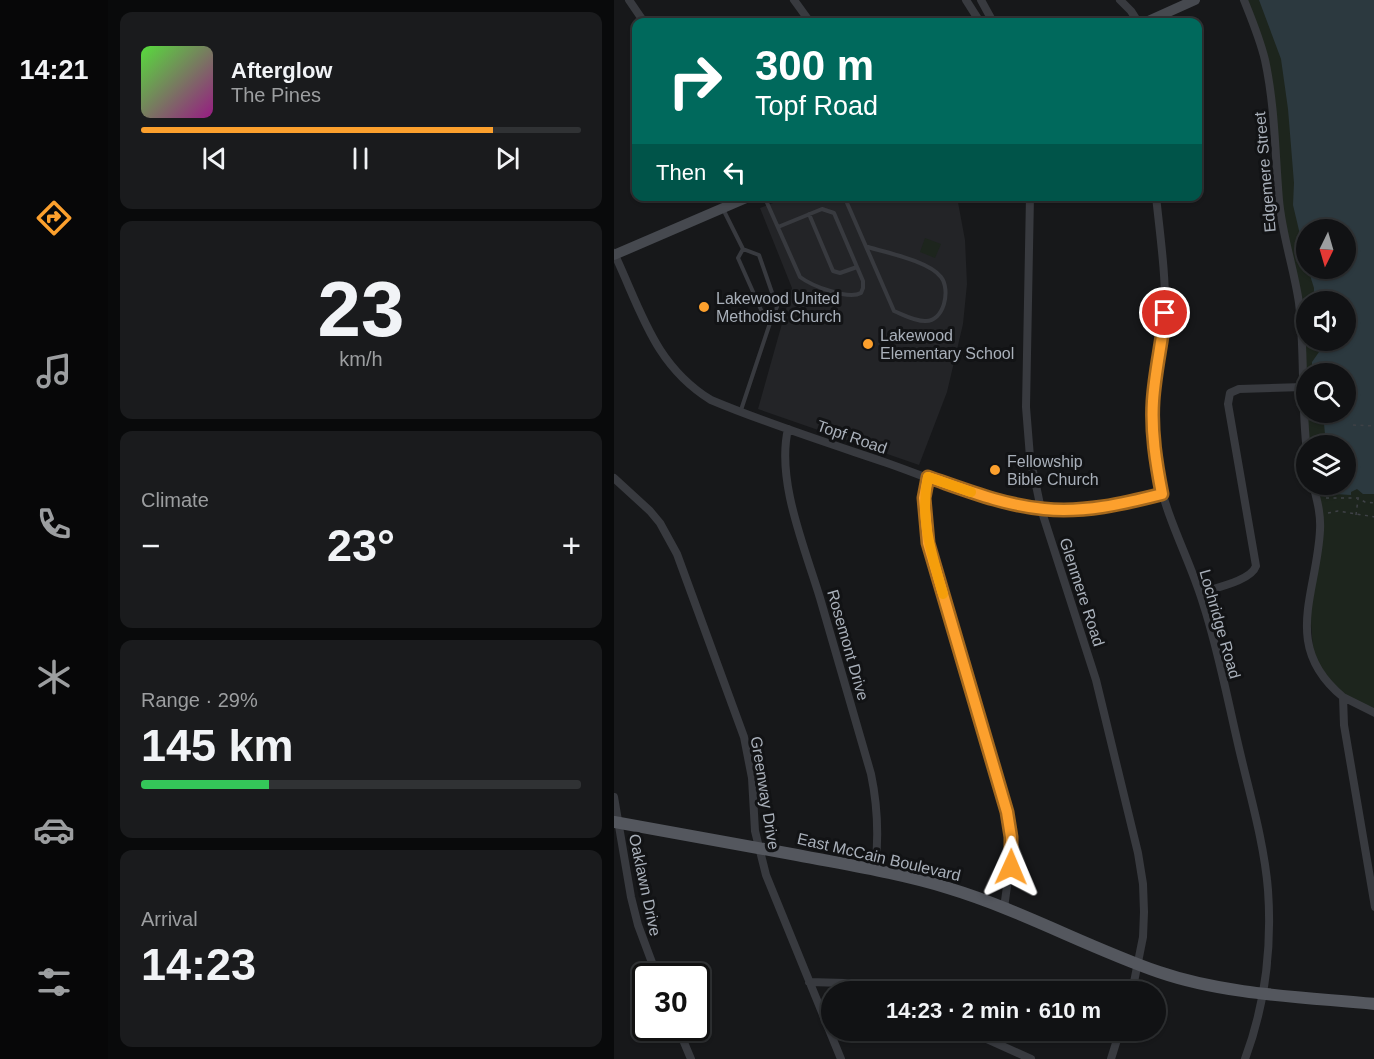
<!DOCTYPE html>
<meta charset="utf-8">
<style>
body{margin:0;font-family:Helvetica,sans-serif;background:#1a1b1d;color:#f1f3f6;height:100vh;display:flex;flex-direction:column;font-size:22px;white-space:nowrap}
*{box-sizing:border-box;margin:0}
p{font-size:20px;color:#9c9ea0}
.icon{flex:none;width:33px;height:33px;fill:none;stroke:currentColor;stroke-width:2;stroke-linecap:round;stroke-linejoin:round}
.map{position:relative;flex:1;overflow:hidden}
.side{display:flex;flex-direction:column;gap:12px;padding:12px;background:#090a0b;width:506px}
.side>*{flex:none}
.guide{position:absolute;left:18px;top:18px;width:570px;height:183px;border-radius:12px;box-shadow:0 2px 4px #0004,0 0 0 2px #303234;background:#00695c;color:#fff;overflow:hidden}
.needle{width:39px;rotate:185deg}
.buttons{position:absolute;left:682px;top:219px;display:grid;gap:12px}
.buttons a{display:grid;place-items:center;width:60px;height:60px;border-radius:50%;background:#111214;box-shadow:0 2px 4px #0004,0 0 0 2px #303234;font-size:30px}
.speed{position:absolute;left:18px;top:963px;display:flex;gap:12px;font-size:30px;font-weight:700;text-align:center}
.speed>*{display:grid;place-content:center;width:78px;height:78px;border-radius:50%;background:#111214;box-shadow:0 2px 4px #0004,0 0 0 2px #303234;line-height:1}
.speed .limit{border:3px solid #111;border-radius:9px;background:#fff;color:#111}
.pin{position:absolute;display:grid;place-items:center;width:51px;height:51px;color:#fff;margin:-26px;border:3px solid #fff;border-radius:50%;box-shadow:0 2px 6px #0007}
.me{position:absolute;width:66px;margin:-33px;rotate:1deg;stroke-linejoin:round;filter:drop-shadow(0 0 4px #0008)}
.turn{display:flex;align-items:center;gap:21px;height:126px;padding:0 24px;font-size:27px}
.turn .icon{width:78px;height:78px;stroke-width:2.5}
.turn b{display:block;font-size:42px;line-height:51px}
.then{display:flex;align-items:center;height:57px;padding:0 24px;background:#0003;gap:12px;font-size:22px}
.big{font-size:45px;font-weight:700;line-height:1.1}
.side .widget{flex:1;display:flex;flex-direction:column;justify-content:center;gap:9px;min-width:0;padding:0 21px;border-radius:12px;background:#1a1b1d}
.side .dial{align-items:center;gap:0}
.dial b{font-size:78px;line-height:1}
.song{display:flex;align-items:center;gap:18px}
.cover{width:72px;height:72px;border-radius:9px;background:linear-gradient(135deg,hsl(110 70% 55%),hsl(310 70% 35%))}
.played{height:6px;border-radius:3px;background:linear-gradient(90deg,#fca02d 80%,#303234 80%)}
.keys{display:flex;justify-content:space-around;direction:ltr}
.heat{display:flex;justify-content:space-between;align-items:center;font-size:33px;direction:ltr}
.charge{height:9px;border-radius:4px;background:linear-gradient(90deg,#34c759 29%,#303234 0)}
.trip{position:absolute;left:207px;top:981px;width:345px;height:60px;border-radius:30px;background:#111214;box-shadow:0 2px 4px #0004,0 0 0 2px #303234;font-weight:700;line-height:60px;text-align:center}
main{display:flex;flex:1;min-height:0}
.dock{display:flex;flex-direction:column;width:108px;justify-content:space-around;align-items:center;background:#070708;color:#9c9ea0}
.dock .icon{width:42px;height:42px}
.dock .current{color:#fca02d}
.dock b{font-size:27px;color:#f1f3f6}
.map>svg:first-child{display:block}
.built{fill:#232427}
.green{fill:#1d251d;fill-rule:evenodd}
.water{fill:#2c393f}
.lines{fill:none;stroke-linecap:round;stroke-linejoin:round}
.path{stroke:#3e4146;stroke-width:1.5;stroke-dasharray:3 4.5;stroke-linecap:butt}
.lane{stroke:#383a3f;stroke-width:4}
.street{stroke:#383a3f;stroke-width:8}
.secondary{stroke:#46494f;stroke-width:10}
.primary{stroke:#54575e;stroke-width:12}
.route-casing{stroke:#a4681d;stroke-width:15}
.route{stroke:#fca02d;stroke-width:10}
.slow{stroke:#f59e0b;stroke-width:10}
.poi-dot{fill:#fca02d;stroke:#121315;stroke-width:2}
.labels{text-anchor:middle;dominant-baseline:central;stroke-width:6;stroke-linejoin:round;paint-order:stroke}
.street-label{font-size:16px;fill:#a9b0ba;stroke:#121315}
.poi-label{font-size:16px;fill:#a9b0ba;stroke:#121315;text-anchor:start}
</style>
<main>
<nav class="dock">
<b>14:21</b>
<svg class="icon current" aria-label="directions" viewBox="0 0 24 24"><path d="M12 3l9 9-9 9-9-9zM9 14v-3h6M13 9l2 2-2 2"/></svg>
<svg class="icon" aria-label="music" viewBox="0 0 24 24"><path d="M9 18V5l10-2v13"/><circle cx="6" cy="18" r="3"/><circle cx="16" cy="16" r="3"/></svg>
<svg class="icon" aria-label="phone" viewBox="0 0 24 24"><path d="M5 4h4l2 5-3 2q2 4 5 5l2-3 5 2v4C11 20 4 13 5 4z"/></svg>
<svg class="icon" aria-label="climate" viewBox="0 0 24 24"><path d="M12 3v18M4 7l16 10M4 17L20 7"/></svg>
<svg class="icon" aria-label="car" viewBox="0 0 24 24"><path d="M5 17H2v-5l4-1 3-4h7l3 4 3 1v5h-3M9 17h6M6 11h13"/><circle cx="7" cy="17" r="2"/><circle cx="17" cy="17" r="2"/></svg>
<svg class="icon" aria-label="filters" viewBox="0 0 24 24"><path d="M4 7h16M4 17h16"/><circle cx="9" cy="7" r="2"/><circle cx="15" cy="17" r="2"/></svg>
</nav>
<section class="side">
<div class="widget">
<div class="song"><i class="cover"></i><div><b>Afterglow</b><p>The Pines</p></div></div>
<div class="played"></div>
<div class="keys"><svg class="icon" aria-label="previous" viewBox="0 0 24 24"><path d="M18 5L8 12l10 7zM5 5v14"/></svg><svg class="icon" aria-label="pause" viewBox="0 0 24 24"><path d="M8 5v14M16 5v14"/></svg><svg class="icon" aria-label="next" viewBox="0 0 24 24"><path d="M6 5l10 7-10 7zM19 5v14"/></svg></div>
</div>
<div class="widget dial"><b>23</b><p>km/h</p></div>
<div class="widget"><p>Climate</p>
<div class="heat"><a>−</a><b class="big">23°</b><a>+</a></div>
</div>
<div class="widget"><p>Range · 29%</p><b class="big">145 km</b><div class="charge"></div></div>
<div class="widget"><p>Arrival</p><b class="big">14:23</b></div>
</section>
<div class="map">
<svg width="761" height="1059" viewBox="0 0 761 1059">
<rect width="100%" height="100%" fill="#17181a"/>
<path class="built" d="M174 197H343L351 240 353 284 349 324 333 392 305 465 144 409 178 288 146 208Z"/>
<path class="green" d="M630 0H760V713L729 697 700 661 695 598 706 526 699 485 732 484V446H693L687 328 669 230 657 96 641 28ZM693 230H732V268H693ZM693 302H732V340H693ZM693 374H732V412H693Z
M311 238 327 244 321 258 306 252Z"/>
<path class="water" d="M645 0H760V494H749L743 489 737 492V495L721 494 719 485 732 484V446L712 445 709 413 732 412V374L698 373V362L705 352 701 341 732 340V302L700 301V288L694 269 732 268V230H693V264L679 205 680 183 674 109 667 59Z"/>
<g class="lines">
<path class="path" d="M739 425 761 426
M712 498H744L751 502 761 503
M714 513 724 511 761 517
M742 515 744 499"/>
<path class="lane" d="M150 196 186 277C198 286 234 300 247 293L249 288V281L220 213 208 209 164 227
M230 196 280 311C290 315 300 321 311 321 330 322 337 290 327 277 315 261 273 253 254 247
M109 209 129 249 145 255 163 307 157 320 127 410
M195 214 219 271 226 273 243 267
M129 249 124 258 148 312 157 320"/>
<path class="street" d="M15 0 30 22
M180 0 196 22
M352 0 366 22
M367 0 379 22
M506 0 517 11 524 22
M630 0C638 20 646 39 651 60 661 106 661 153 665 200 668 235 680 268 685 303 691 352 687 403 693 452
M416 196 412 407 416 457 427 509 482 680 524 853 529 884 530 912 529 937 518 992
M542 196C546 235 552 275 551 314 550 335 545 356 542 376 537 409 538 443 544 475 553 520 576 560 589 603 604 649 613 697 624 744 635 792 650 841 654 890 658 947 651 1005 631 1059
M0 253C27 310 40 365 97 400 154 424 214 443 273 463 327 482 383 508 440 510 477 511 512 502 548 494
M174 429C162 481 191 548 206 598 223 657 240 716 257 774 264 807 265 837 261 871
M314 477 310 498 314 543 394 819 397 857 390 908
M0 478 36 511 46 523 63 554 130 737 138 778 141 831 152 875 227 1059
M699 484C703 500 707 514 706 530 703 594 667 646 729 697L730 725 761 907
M586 593C600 588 637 581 642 566L614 404 616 393 625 389 689 387
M729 697 761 713
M0 797 17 897 24 925 43 976
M195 982 231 983 262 992
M64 1028 77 1059
M353 1030 417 1059
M497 1059 506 1030"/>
<path class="secondary" d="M532 22 581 0
M0 255 137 196"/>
<path class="primary" d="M0 822C61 833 122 844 183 855 234 865 285 873 334 888 407 910 473 947 545 972 612 995 690 997 761 1004"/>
</g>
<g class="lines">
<defs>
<path id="route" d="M397 867V837L393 812 314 543 310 498 314 477C352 490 389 505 430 509 470 513 509 504 548 494 542 463 537 432 539 401 541 371 548 343 551 313"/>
</defs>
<use href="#route" class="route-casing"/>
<use href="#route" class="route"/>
<path class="slow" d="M329 594C318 555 305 518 314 477L357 492"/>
</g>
<g class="poi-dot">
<circle cx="90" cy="307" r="6"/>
<circle cx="254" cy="344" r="6"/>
<circle cx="381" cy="470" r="6"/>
</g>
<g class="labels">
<g class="street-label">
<text transform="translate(651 172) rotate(-95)">Edgemere Street</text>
<text transform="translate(238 437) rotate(19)">Topf Road</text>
<text transform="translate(468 592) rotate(72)">Glenmere Road</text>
<text transform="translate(606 624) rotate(74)">Lochridge Road</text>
<text transform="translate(234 645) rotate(74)">Rosemont Drive</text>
<text transform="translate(151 793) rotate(81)">Greenway Drive</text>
<text transform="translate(265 857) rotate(13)">East McCain Boulevard</text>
<text transform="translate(31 885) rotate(78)">Oaklawn Drive</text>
</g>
<g class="poi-label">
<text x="102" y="298">Lakewood United<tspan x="102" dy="18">Methodist Church</tspan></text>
<text x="266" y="335">Lakewood<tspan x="266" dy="18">Elementary School</tspan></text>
<text x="393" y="461">Fellowship<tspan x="393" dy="18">Bible Church</tspan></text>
</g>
</g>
</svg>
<div class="buttons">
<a><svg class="needle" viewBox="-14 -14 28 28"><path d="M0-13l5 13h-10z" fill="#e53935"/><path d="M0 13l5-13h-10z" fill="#9c9ea0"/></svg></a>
<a><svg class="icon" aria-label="sound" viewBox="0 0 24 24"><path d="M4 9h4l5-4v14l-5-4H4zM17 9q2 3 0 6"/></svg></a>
<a><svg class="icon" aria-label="search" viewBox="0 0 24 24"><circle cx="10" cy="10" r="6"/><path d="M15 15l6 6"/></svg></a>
<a><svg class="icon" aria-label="layers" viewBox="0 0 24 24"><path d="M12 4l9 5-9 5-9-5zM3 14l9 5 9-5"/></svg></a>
</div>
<div class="speed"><div class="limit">30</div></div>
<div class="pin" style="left:551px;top:313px;background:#d93025"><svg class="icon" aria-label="arrive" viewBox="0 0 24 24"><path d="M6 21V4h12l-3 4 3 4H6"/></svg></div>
<svg class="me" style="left:397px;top:867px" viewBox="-20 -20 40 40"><path d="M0-17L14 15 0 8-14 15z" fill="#fca02d" stroke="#fff" stroke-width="4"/></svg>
<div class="trip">14:23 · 2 min · 610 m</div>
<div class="guide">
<div class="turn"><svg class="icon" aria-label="right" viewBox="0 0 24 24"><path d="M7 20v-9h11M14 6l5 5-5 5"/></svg><div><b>300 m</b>Topf Road</div></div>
<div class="then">Then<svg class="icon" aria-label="left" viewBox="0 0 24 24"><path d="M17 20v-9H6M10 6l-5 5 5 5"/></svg></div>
</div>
</div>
</main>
